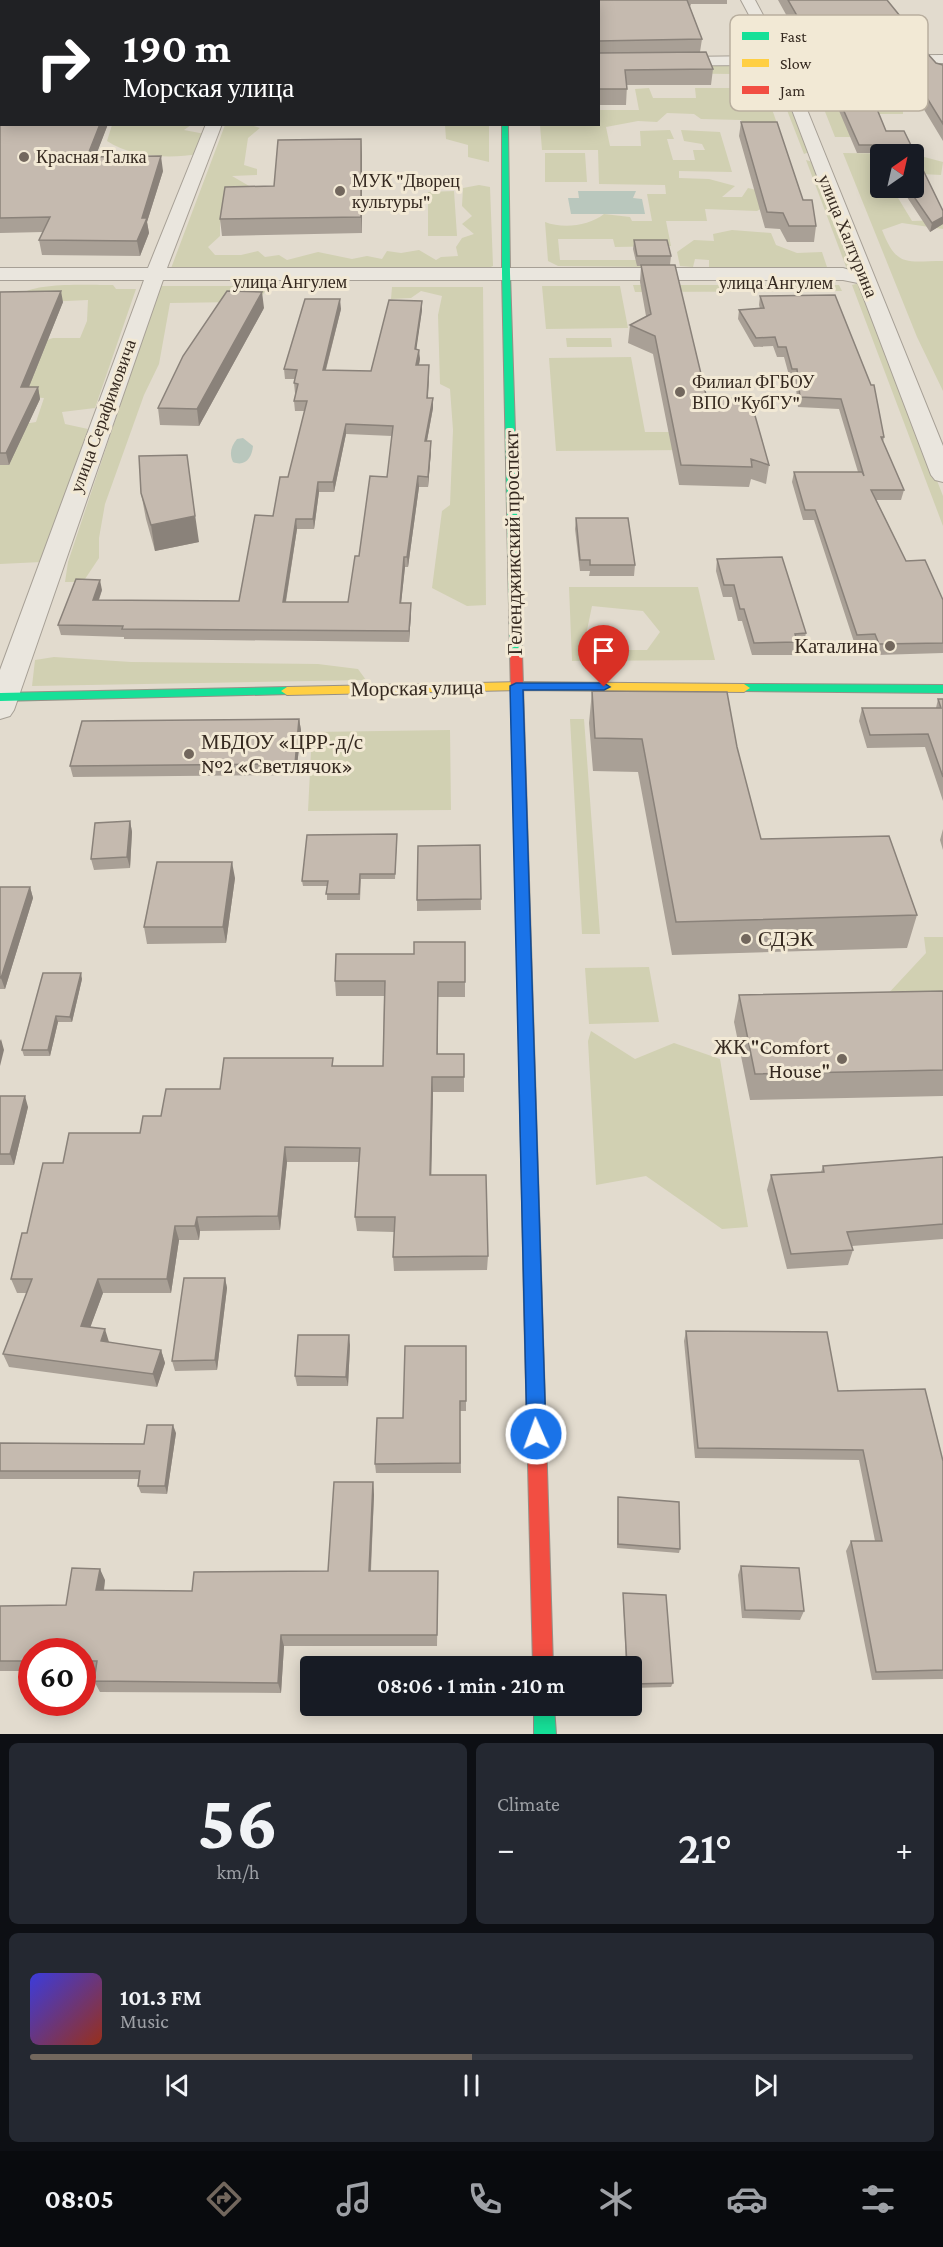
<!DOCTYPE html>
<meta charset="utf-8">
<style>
body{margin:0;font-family:"Crimson Pro",serif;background:#242831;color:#f1f3f6;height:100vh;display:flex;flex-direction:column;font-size:22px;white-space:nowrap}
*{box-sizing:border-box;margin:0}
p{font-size:20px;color:#9ea1a6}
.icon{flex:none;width:33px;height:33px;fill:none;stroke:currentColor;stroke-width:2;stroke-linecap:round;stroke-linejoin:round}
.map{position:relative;height:1734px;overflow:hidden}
.panel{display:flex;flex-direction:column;gap:9px;padding:9px;background:#0d0f14;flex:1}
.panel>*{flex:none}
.top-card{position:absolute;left:0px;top:0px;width:600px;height:126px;box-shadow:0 3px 15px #0003;background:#202124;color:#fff;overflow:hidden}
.needle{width:39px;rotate:34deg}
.controls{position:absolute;left:870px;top:144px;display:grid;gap:12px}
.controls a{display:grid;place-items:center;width:54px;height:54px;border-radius:6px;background:#171b24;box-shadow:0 3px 15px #0003;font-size:30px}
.speed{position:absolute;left:18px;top:1638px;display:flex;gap:12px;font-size:30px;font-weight:700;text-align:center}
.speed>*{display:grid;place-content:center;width:78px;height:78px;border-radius:50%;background:#171b24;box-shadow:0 3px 15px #0003;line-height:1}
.speed .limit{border:9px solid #d22;background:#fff;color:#111}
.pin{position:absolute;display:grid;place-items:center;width:51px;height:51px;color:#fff;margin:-62px -26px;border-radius:50% 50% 50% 0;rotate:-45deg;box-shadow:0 0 6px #0007}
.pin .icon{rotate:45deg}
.me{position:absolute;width:66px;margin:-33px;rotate:358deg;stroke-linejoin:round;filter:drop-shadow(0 0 4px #0008)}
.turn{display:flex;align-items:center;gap:21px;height:126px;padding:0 24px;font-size:27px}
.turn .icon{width:78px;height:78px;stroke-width:2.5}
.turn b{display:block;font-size:42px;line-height:51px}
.big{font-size:45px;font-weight:600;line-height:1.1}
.panel .card{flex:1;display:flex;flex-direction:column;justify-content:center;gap:9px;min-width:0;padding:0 21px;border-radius:9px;background:#242831}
.panel .dial{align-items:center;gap:0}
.dial b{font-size:78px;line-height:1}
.song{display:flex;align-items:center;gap:18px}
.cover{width:72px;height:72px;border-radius:9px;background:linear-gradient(135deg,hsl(240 70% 55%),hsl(10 70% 35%))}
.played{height:6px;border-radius:3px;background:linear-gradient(90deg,#72675d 50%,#363941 50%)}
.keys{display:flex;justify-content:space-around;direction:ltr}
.heat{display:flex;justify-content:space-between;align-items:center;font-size:33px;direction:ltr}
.panel .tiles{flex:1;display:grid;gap:9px;grid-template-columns:1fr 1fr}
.card:last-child{grid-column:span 2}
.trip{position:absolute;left:300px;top:1656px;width:342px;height:60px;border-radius:6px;background:#171b24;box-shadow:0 3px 15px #0003;font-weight:600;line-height:60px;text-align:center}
.tabs{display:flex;height:96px;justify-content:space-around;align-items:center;background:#090b0e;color:#9ea1a6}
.tabs .icon{width:42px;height:42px}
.tabs .active{color:#72675d}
.tabs b{font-size:27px;color:#f1f3f6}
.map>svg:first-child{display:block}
.green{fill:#d1d0b2;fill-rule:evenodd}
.water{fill:#b9c7bd}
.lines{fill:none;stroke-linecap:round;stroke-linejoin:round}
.street-casing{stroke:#a7a096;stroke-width:2}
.fast-casing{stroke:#979086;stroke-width:2}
.slow-casing{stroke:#979086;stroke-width:2}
.jam-casing{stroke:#979086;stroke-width:2}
.street{fill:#eae6de;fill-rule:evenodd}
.fast{fill:#16e098;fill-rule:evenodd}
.slow{fill:#ffcf43;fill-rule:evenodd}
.jam{fill:#f24e42;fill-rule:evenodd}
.wall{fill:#a9a096;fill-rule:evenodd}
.shaded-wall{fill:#8a827a}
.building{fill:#c5baaf;stroke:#8a827a;stroke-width:1.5;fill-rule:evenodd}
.route{fill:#1a73e8;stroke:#114b97;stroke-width:1.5}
.poi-dot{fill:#72675d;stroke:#f2e9d5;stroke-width:2}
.labels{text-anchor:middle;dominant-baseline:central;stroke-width:6;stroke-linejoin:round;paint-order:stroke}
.far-poi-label{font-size:18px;fill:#352920;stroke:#f2e9d5;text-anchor:start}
.far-street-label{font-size:18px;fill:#352920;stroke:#f2e9d5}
.street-label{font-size:21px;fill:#352920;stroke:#f2e9d5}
.poi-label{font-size:21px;fill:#352920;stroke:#f2e9d5;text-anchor:end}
.key{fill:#f2e9d5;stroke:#b9af9f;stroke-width:1.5}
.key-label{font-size:16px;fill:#352920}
</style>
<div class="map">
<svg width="943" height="1734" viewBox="0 0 943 1734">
<rect width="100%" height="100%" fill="#e2dbce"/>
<path class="green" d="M756 64 779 129H746L741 120 701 119 694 114 667 113 657 122 638 121 606 127 610 146H641L640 131 670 130 674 139H667L673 160H695L693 150H705L702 144 684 141 681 130 720 132 732 172 679 171V178L709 179 735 186 722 197H742L748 188 769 193 768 205 757 211 705 209 707 221H666L671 246 615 247 613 239H558L560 260H656V267L558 266 548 261 545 222C563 229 589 226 604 214L630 217 632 221H652L647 194H666L665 185 599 184 598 150H542L540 125 598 124 599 110H639L635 89 649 88 653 98H696L695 88H736L733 74 638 73 611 65Z
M771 69H777L809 152 804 154Z
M871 95C891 95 909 100 929 99L927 105H903V114H848L860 137H835L822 104H877Z
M112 125H191L184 130 205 134 198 154C170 159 130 157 107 141Z
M225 125H251L260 128 248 138 244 165 257 169V175L232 176 261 193 229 191 222 205 225 212 220 223V236L208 247 215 255H241L258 251 265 257 279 255 287 260 318 252 352 259 367 256 382 259 387 251 401 253 419 250 436 260 441 257 458 256 456 247 462 238 474 234 462 224 472 216 462 206 463 188 479 185 490 187 493 266 482 271H170Z
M445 125H489V162L468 157V145L446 139Z
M545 153H585L587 182H545Z
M843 153 913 154 943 162 941 175 922 174 914 154H880V188H892L912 221 943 220V229L902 223 882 230C897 268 906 261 943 261V391L917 337Z
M806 160 813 162 857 275 848 272Z
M454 191 457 236H428V192Z
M732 230 771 233 776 245 797 253 822 252 827 267H709V260L695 259 693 267 680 266 677 252 694 240 714 241 713 234Z
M541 275 839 276 841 281H541Z
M860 283 943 496V526L852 285Z
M113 285 116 289H136L95 408 62 412 65 424 88 429 41 562 0 564V428L36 422 44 398 0 395 20 348 53 338H80L87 321 88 300 23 303 21 294C37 282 92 285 113 285Z
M633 285H839L842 291 635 292Z
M160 286H247L267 289 260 298 237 302 170 303 159 364 144 395 105 504 99 538V558L83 582H65L68 562Z
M542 286H620L628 328 546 329Z
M392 287H483L486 605 467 606 432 588 442 511 450 505 453 430 450 389 440 384 438 315 442 296 421 291 411 298 391 299Z
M566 338H611L612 347H567Z
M631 357 645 432H684L687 450 556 451 549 358Z
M569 587H698L715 660 572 661ZM592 606 643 611 660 632 647 650H599L586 635Z
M54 657 131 662 318 664 358 669 366 680 32 686 35 660Z
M570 719H584L600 934H582Z
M450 730 451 810 308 811 312 732Z
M924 937H943V1007L885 997 926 953Z
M649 967 659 1022 589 1024 585 968Z
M591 1031 635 1059 674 1043 720 1059 748 1227 722 1229 646 1176 596 1185 588 1041Z"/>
<path class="water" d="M578 191H636L633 198 642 199 645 214H571L568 198H579Z
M243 438 253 446C252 458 245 467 233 462 229 454 231 446 237 439Z"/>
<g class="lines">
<defs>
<path id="street" d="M741 0H755L785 56 943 55V63L789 65 943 446V482L935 480 931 475 858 283 843 280H163L14 710 10 716 0 719V670L144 280H0V268H148L206 124H222L167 268H843L853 271 775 65 598 66V58L771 56Z
M0 55H2V63H0Z"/>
<path id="fast" d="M502 124H508L510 273 522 652 516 656 510 652 502 273Z
M744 684 943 685V693L740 691 738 688Z
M287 687 293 691 291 694 0 701V693Z
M524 940 529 941 531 945 542 1304 539 1310 533 1312 527 1310 524 1304 517 945 519 941Z
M534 1706H554L556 1734H534Z"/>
<path id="slow" d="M516 682 744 684 750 688 744 692 516 690 287 695 281 691 287 687Z"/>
<path id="jam" d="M501 0H507L508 2H502Z
M516 648 522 652 531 945 529 949H519L517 945 510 652Z
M533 1296 539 1298 542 1304 553 1666H533L524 1304 527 1298Z"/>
</defs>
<use href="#street" class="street-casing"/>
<use href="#fast" class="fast-casing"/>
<use href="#slow" class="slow-casing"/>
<use href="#jam" class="jam-casing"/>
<use href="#street" class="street"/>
<use href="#fast" class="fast"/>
<use href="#slow" class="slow"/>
<use href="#jam" class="jam"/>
</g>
<path class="wall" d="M0 0 2 2V39H0Z
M542 0H727V4H691L690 7 702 39 700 52 713 69 711 85H627L626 105H598V2H542Z
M778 0H887L918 38 915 53 816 52 805 49Z
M871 54 943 65V141L914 93 882 92 869 66Z
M2 69V97L0 96V71Z
M835 91 870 92 886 131H904L943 211V224L930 232 901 188H914V154H880V157L878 153H857L834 99Z
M0 105 2 124H108L95 157 163 171 147 222 149 233 140 256 42 255 39 240 43 232 0 233Z
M741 122 803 200 816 226 814 242H787L780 229 765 228 739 136Z
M361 139 362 233 222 236 220 219 274 186Z
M634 240 671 256 670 265 707 399 769 465 766 484 751 479 749 487 679 485 653 354 628 343 630 325 646 316 640 282 641 266H637L633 249Z
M0 292 63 302 29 387H38L40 399 9 465H0Z
M760 296 884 437 883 442 904 490 901 500H876L906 561 943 600V653L877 655 873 645H855L814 520H803L792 482 794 472H858L839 409 798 407 795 379H790L784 357H777L773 346 754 347 738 319 739 310 760 309 759 305Z
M422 301V310L416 349 420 359 419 365 429 375 428 398H433V408L427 441H431V451L428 487H419L408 567H405L401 603H411V613L409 642 124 639V637L61 635 58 625 102 590 99 600 239 601 288 477 305 411H295L294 401 296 393H295L294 383 295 379H285L284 369 341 309 326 370 371 371ZM346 434 392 436 387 477 359 556 348 602H286L297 529H314L319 492H334Z
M264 308 199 426 160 425 158 408Z
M141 493 199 542 155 551 146 519Z
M576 518 635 565 634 576H589L590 571H580L575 529Z
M717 559 806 633 803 646H797L795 655H752L742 621H738L732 597H723L716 571Z
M592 691 737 747 761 839 917 915 907 948 672 955 638 772 593 771 589 723Z
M938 699H943V801L925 747 867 748 859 721 862 708H936Z
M299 719 301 730 296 775 73 777 70 766Z
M130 821 132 832 130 868 94 870 91 859Z
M943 829V850L940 840Z
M397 834 395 879H361L360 900H327V886H303L302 881Z
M480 845 481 910 417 911V900Z
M235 878 226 943 147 944 144 927Z
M0 887H30L33 898 5 989H0Z
M465 942V997H438V1054H464V1092H433L431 1175 488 1256 487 1270 394 1271 393 1257 394 1232 357 1231 355 1217 359 1162H287L280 1230 200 1231 199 1240H179L171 1293H103L90 1327 109 1343 161 1350 165 1363 157 1387 9 1367 3 1354 27 1293H17L11 1279 27 1233 63 1163 140 1133 161 1116 220 1089 333 1066H383L384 996H336L335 981 414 954Z
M82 979 72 1022H58L50 1056H24L22 1050Z
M943 991V1096L750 1100 734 1022 739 995Z
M0 1096 28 1107 14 1165H0Z
M943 1157V1239L852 1246 853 1250 848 1265 787 1269 767 1190 771 1175 821 1172 823 1166Z
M225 1278 227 1288 217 1370 175 1371 172 1361Z
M686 1331 838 1391 943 1461V1679L872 1680 846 1551 851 1541H875L859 1460 695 1458 684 1341Z
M350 1345 348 1386H297L295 1376Z
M466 1346V1411H460L461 1473H376L375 1464 403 1418Z
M176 1433 167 1494 141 1493 138 1486 139 1479H0V1443L144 1444Z
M373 1482 374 1495 371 1571 438 1582 437 1646H284L281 1693 100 1692 94 1681 96 1672H82V1652H32V1671H0V1606L66 1605 105 1580 104 1591H192L328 1571Z
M618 1497 680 1549 679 1553 617 1548Z
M741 1566 804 1611 800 1620 742 1618 738 1575Z
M623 1593 673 1683 671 1687 632 1688V1666H626L623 1597Z"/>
<path class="shaded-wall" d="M100 124H108L90 171 87 157Z
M361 139 362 155V233L361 217Z
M161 156 163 171 147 222 149 233 140 256 137 241 142 218Z
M943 217V224L930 232 932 223Z
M61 291 63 302 24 399 21 387Z
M262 292 264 308 199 426 197 409Z
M340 299 341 309 323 380V370Z
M422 301V310L415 359V349Z
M419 350 420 359 417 374 416 365Z
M429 365V375L427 407V398Z
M38 387 40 399 9 465 6 453Z
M433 398V408L425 451V441Z
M346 424V434L334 492 333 482Z
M431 441V451L428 487V477Z
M418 476 419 487 408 567 407 557Z
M190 480 199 542 155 551 151 525Z
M318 482 319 492 314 529 313 519Z
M296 519 297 529 284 612 283 602Z
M404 557 405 567 400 613V603Z
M100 580 102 590 95 610 93 600Z
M411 603V613L409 642V631Z
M299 719 301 730 296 775 295 764Z
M130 821 132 832 130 868 127 857Z
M232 862 235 878 226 943 223 927Z
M30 887 33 898 5 989 1 978Z
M81 973 82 979 72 1022 70 1017Z
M56 1016 58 1022 50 1056 48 1050Z
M1 1039 4 1050 0 1066V1041Z
M432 1077 433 1092 431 1189 430 1175Z
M25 1096 28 1107 14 1165 10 1154Z
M285 1147 287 1162 280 1230 278 1216Z
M197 1217 200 1231 199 1240 195 1226Z
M175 1226 179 1240 171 1293 167 1279Z
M225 1278 227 1288 217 1370 215 1360Z
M98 1279 103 1293 86 1339 81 1326Z
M105 1329 109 1342 101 1341Z
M349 1335 350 1345 348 1386 346 1377Z
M161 1350 165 1363 157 1387 153 1374Z
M173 1425 176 1433 167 1494 165 1486Z
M373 1482 374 1495 370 1582 369 1571Z
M100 1569 105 1580 102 1602 96 1590Z
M281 1635 284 1646 281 1693 278 1683Z"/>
<path class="building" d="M0 0H231L230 2H2V27H0Z
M284 0H323V2H284Z
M404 0H440V2H403Z
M545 0H687L702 39 598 41V2H545Z
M788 0H887L918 38 819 36 807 33Z
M598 51 599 53 706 52 713 69 625 70 627 89H598Z
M927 53 936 63 943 65V124L916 80H885L871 54Z
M2 69V83H0V71Z
M835 91 870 92 886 131H904L943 211V217L932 223 908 188H914V154H886L880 145H859Z
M2 102V124H100L87 157 161 156 142 218H147L137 241 39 240 50 217 0 218V105Z
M741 122H777L803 200H812L816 226H789L783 213 767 212Z
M361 139V217L220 219 225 187 274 186 278 140Z
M634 240H667L671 256H637Z
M641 265H675L707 399 750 398 769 465 751 459 752 467 681 465 655 336 630 325 651 314Z
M61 291 21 387H38L6 453H0V292Z
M227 291 262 292 197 409 158 408 183 356Z
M835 295 871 385H874L884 437H881L904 490H871L906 561 925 560 943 600V643L879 644 875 634 857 635 815 510H805L794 472H862L864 476 841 399 800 397 797 369H792L786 347H778L775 337 756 338 739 310 764 308 760 296Z
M305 299H340L323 370 371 371 389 300 422 301 415 349 419 350 416 365H429L427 398H433L425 441H431L428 477 418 476 407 557H404L400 603H411L409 631 122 629 123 626 58 625 76 579 100 580 93 600 239 601 255 515 273 516 280 477H288L307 401H294L298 384 294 383 297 370 284 369ZM346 424 393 426 387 477 370 476 359 556H355L348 602H283L296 519H313L318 482H333Z
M187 455 195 516 151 525 141 493 139 456Z
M576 518H628L635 565H590V560H580Z
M782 557 806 633 795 634 797 642 754 643 744 609H740L734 585H724L717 559Z
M592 691 727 692 737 747 761 839 889 836 917 915 676 922 642 739 595 738Z
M938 699H943V777L928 734 870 735 862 708H941Z
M299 719 295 764 70 766 82 721Z
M130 821 127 857 91 859 95 823Z
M397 834 395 874H360L359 894H326L328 881H302L307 835Z
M480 845 481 899 417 900 418 846Z
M157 862H232L223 927H144Z
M0 887H30L1 978H0Z
M414 942H465V982H438L437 1054H464V1077H432L430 1175H486L488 1256 393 1257 395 1217H355L360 1148 285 1147 278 1216 197 1217 195 1226H175L167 1279H98L81 1326 105 1329 101 1341 161 1350 153 1374 3 1354 32 1279H11L22 1233H27L43 1163H63L69 1133H140L143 1116H161L166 1089H220L224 1058H333L332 1066H383L385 981H335L336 954H414Z
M43 973H81L70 1017 56 1016 48 1050H22Z
M943 991V1070L755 1074 739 995Z
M0 1096H25L10 1154H0Z
M943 1157V1224L847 1232 853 1250 791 1254 771 1175 824 1172 823 1166Z
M184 1278H225L215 1360 172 1361Z
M686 1331 827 1332 838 1391 925 1389 943 1461V1670L876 1672 851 1541H882L863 1450 698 1448Z
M298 1335H349L346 1377 295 1376Z
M405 1346H466V1401H460V1463L375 1464 377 1418H403Z
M147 1425H173L165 1486H138L140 1471H0V1443L144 1444Z
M334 1482H373L369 1571H438L437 1635H281L278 1683 94 1681 97 1661H82V1652H32V1661H0V1606L66 1605 72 1568 100 1569 96 1590 192 1591 194 1572 328 1571Z
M618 1497 679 1502 680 1549 618 1544Z
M741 1566 799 1568 804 1611 745 1610Z
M623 1593 666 1595 673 1683 632 1684V1666H627Z"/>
<path class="route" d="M516 683H604L610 687 604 690H523L546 1434 543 1441 536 1443 530 1441 527 1434 510 686Z"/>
<g class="poi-dot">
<circle cx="24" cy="157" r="6"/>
<circle cx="340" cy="191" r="6"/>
<circle cx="680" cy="392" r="6"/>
<circle cx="890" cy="646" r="6"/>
<circle cx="189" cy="754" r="6"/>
<circle cx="746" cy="939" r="6"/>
<circle cx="842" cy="1059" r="6"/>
</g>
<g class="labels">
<g class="far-poi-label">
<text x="36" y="157">Красная Талка</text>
<text x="352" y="181">МУК "Дворец<tspan x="352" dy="21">культуры"</tspan></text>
<text x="692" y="382">Филиал ФГБОУ<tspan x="692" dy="21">ВПО "КубГУ"</tspan></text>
</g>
<g class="far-street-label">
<text transform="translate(848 236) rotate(68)">улица Халтурина</text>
<text x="290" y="282">улица Ангулем</text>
<text x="776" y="283">улица Ангулем</text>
<text transform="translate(103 416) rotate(-70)">улица Серафимовича</text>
</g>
<g class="street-label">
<text transform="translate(513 543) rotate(-91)">Геленджикский проспект</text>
<text transform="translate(417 688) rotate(-1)">Морская улица</text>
</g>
<g class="poi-label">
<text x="878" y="646">Каталина</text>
<text x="201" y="742" text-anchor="start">МБДОУ «ЦРР-д/с<tspan x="201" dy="24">№2 «Светлячок»</tspan></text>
<text x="758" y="939" text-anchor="start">СДЭК</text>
<text x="830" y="1047">ЖК "Comfort<tspan x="830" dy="24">House"</tspan></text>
</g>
</g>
<rect x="730" y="15" width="198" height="96" rx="9" class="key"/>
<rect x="742" y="32" width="27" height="8" fill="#16e098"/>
<rect x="742" y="59" width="27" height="8" fill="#ffcf43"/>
<rect x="742" y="86" width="27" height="8" fill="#f24e42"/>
<g class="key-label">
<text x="780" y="42">Fast</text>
<text x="780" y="69">Slow</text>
<text x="780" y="96">Jam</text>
</g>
</svg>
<div class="controls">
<a><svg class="needle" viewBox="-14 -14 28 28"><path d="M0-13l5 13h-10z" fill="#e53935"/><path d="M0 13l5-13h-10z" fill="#9ea1a6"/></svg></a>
</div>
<div class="speed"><div class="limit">60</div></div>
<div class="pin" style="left:604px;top:687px;background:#d93025"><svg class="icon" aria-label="arrive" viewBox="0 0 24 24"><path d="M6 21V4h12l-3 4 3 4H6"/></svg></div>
<svg class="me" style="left:536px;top:1434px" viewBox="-20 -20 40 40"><circle r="17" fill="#1a73e8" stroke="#fff" stroke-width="3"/><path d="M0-11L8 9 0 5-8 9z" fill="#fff"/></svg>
<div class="trip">08:06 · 1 min · 210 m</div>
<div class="top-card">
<div class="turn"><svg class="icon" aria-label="right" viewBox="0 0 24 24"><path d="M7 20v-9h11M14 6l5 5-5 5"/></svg><div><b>190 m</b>Морская улица</div></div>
</div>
</div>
<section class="panel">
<div class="tiles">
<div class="card dial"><b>56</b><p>km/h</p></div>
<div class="card"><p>Climate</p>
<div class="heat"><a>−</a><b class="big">21°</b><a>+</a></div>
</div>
<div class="card">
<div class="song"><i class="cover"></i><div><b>101.3 FM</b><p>Music</p></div></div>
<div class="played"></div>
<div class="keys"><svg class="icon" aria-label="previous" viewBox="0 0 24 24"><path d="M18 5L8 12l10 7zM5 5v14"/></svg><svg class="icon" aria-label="pause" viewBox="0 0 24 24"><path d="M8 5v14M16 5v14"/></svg><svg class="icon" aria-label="next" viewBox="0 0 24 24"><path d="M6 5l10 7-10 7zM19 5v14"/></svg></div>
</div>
</div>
</section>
<nav class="tabs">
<b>08:05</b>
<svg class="icon active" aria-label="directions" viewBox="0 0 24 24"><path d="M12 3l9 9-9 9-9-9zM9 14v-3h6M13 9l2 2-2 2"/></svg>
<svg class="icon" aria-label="music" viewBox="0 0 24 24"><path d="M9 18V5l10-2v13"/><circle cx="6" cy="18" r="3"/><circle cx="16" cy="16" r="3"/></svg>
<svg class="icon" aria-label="phone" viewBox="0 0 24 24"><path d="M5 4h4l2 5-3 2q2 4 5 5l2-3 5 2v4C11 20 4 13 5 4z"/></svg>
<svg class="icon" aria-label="climate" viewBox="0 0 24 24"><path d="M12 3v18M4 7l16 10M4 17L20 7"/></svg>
<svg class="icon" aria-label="car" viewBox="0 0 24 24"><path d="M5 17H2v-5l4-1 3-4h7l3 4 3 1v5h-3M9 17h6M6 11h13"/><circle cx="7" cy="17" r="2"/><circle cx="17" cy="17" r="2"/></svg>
<svg class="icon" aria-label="filters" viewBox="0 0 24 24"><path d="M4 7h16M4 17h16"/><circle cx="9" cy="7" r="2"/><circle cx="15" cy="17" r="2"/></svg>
</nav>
